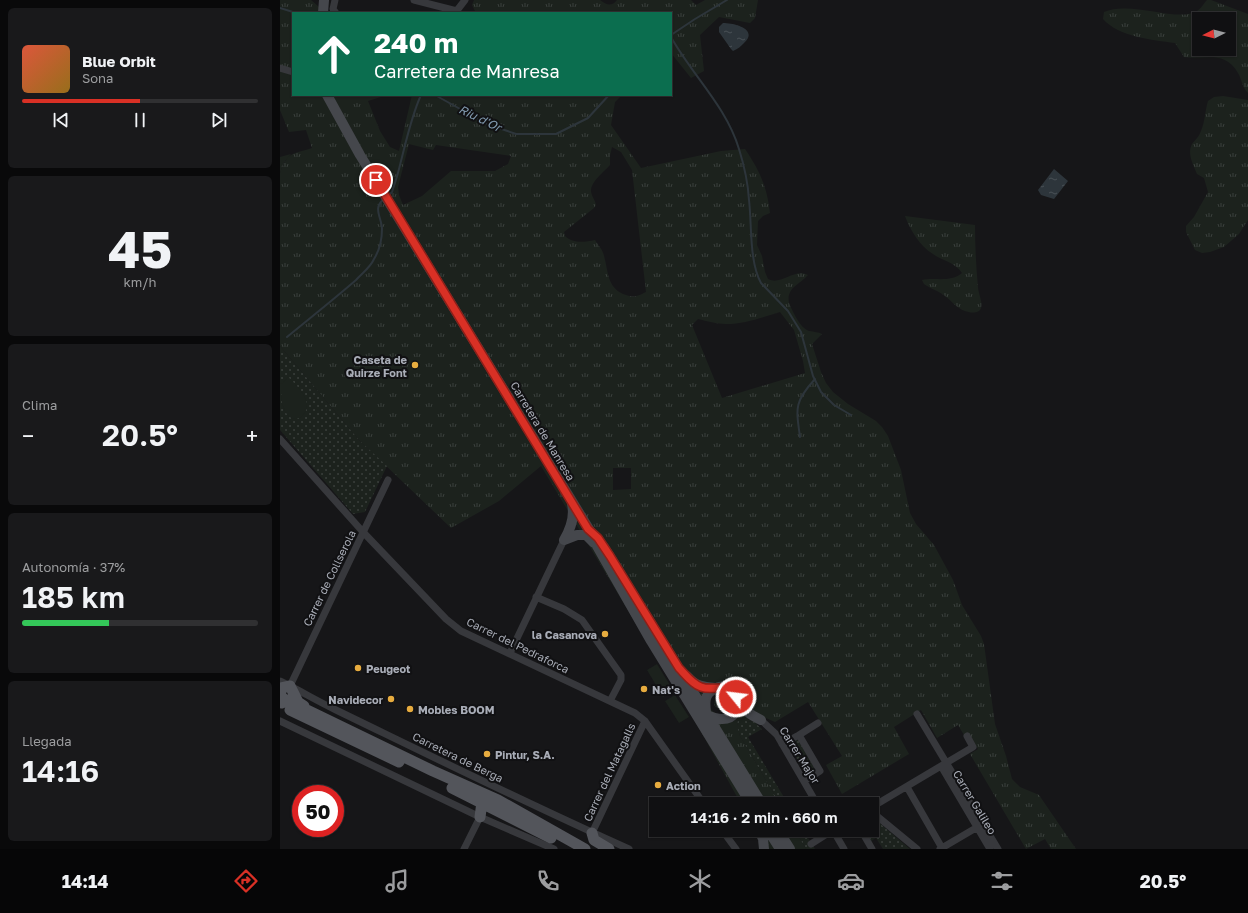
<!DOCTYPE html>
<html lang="es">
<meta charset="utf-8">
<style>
body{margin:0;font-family:"Golos Text",sans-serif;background:#19191b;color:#f1f3f6;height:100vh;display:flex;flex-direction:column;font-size:15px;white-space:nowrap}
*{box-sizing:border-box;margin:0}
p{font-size:13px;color:#9c9d9f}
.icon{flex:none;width:22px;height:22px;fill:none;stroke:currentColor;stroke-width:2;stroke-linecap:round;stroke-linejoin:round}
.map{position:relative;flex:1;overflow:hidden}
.panel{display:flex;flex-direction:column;gap:8px;padding:8px;background:#09090a;width:280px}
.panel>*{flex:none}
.top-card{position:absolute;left:12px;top:12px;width:380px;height:84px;border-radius:0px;box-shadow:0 1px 3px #0004,0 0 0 1px #303032;background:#0b6e4f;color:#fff;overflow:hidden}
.needle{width:26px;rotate:264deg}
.buttons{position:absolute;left:912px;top:12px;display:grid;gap:8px}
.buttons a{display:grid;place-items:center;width:44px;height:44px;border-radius:0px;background:#101012;box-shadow:0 1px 3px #0004,0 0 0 1px #303032;font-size:20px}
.speed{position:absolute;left:12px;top:785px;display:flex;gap:8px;font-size:20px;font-weight:700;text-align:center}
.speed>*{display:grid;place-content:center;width:52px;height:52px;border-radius:50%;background:#101012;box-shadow:0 1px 3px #0004,0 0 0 1px #303032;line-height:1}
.speed .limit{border:6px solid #d22;background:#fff;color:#111}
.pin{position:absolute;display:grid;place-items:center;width:34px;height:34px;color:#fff;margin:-17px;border:2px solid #fff;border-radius:50%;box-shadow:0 1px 4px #0007}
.me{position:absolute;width:44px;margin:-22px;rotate:299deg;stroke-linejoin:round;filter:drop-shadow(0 0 3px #0008)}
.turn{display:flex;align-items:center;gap:14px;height:84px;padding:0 16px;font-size:18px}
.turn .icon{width:52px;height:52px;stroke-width:2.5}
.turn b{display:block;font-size:28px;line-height:34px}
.big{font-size:30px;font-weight:600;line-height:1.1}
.panel .card{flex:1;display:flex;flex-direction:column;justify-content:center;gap:6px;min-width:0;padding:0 14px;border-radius:6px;background:#19191b}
.panel .dial{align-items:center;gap:0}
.dial b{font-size:52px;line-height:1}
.song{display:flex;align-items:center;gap:12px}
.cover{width:48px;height:48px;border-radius:6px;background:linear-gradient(135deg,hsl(10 70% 55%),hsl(40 70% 35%))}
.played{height:4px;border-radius:2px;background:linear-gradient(90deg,#d93025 50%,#303032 50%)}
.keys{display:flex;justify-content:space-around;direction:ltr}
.heat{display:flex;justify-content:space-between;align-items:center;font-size:22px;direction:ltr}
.charge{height:6px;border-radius:3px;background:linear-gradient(90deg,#34c759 37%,#303032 0)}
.trip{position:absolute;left:369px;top:797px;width:230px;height:40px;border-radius:0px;background:#101012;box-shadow:0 1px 3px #0004,0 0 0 1px #303032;font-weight:600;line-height:40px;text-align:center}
.menu{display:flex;height:64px;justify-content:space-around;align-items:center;background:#060607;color:#9c9d9f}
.menu .icon{width:28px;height:28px}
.menu .active{color:#d93025}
.menu b{font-size:18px;color:#f1f3f6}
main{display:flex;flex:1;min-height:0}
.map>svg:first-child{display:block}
.grass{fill:url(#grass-tufts);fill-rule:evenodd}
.forest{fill:url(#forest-firs)}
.park{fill:url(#park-dots)}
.pitch{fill:#1c221d}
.water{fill:url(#water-ripples)}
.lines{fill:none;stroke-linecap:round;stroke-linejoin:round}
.stream{stroke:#2d353b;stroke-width:2}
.street{stroke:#37383c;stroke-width:7}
.secondary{stroke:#45474c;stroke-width:10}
.primary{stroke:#53555b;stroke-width:11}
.route-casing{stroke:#8d1f18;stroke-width:10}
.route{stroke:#d93025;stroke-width:7}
.poi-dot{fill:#e7ac3f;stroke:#111113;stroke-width:1.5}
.labels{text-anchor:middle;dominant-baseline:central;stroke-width:4;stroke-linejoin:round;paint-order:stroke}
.poi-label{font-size:11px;font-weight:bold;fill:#a9adb7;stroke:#111113;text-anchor:start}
.street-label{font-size:11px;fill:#a9adb7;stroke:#111113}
.water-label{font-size:12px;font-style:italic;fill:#829bb0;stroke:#111113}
</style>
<main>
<section class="panel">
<div class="card">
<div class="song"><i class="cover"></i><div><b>Blue Orbit</b><p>Sona</p></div></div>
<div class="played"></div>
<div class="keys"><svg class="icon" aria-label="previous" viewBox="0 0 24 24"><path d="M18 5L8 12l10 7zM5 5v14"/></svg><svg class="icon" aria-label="pause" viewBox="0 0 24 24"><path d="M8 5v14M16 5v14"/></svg><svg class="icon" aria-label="next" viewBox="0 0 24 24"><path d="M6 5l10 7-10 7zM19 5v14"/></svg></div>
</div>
<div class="card dial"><b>45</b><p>km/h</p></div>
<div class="card"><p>Clima</p>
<div class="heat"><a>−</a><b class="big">20.5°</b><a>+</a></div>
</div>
<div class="card"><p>Autonomía · 37%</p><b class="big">185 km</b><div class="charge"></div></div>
<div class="card"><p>Llegada</p><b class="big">14:16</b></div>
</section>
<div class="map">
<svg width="968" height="849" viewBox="0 0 968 849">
<defs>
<pattern id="grass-tufts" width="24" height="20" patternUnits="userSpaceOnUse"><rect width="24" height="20" fill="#1c221d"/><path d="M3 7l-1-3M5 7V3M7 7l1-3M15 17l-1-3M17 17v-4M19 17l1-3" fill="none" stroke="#3a3f3c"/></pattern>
<pattern id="forest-firs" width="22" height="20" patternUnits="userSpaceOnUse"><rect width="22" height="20" fill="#1c221d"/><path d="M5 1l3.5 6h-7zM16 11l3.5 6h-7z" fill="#3a3f3c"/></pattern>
<pattern id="park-dots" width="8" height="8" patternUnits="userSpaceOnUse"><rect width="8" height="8" fill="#1c221d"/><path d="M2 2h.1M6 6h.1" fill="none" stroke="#3a3f3c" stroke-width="1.8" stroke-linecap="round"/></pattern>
<pattern id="water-ripples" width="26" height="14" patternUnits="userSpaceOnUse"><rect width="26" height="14" fill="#2d353b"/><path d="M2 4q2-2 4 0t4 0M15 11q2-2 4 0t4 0" fill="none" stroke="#495055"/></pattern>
</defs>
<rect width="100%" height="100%" fill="#161618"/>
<path class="grass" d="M0 0H31L46 13H13V95H107L88 101 100 131 110 147 119 151 132 95H342L335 102 331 125 361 168 441 151 465 149C480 171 487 187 490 213L483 216 478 221 477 245 482 256 485 272 488 279C501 286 514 268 528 275 519 285 506 288 509 303 513 312 520 328 529 331 534 332 538 332 542 334L532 344 541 372 546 383 553 392 568 404 596 421 602 427 608 436 621 470 630 513 636 524 654 545 673 580 682 605 701 636 704 644 715 724 726 756 732 779 740 787 759 795 796 849H771L765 839 746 849 690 754 698 749 688 733 684 735 678 725 657 738 641 710 614 727 629 754 562 794 546 765 562 756 528 702 495 722 486 718 476 724C470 719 464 722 457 724L460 736 500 804H461L419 728 261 466 219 501 171 528 79 440 0 346V173C8 151 11 155 32 148L26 130 9 132 0 110ZM129 144 153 150 156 145 231 156 228 164 215 171H171L142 196 123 205 119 195 118 187ZM332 147 341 152 352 170 366 292C356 297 353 298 343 294 327 287 328 270 324 256 323 250 318 245 315 240 305 242 293 244 285 236L284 232 314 208 316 205C315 200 312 197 311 192 310 182 324 172 330 165V155ZM500 312 514 330 523 361 525 373 442 398 412 325 418 319C427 321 437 324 446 324 465 324 483 317 500 312ZM333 468H351V489L333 490ZM444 692 451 697 452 706 448 713 439 715C431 711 429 709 429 699L435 693Z
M194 0H320C326 5 332 7 337 0H411L416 5 425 0H478L475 18 470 23 439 17 420 35 424 71 411 78 391 53V13H196L192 5Z
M927 0H931L968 14V93C962 87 962 80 958 73 945 50 926 60 904 57L895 43C873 40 839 37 823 19L824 12C851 0 898 23 917 11 921 9 924 3 927 0ZM919 19H949V49H919Z
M943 96 968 100V220L959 234 944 247 930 252 922 253 915 250 906 232V226L914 217 928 192 924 178 917 174C913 164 907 154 912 144 915 140 919 137 921 131 925 122 925 111 928 101L934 97Z
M625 216 695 225C695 246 696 266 698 287 698 293 703 302 701 308 699 314 690 313 685 311 676 308 672 301 665 296 659 291 651 289 644 284L642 280C655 277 671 283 682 273 675 262 663 261 653 254 640 246 630 230 625 216Z
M434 703a6 6 0 1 1 12 0a6 6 0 1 1-12 0Z
M476 830H515L526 849H488Z"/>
<path class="forest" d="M11 154 4 162 0 173V157Z"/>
<path class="park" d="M0 346 79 440 107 466 85 512 73 514 0 430Z
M458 720 474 722 482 729 468 737 508 804H500L460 736 457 726Z
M517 738 536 771 527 776 508 744Z
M592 820 594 822 596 820 630 849H603L596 838 591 841 584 830H592Z
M515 830H523L535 849H526Z"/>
<path class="pitch" d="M8 377C17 386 35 402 23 415 21 418 15 420 12 418 5 416 0 401 2 395L0 393V383L2 384Z
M377 664 393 690 383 697 367 670Z
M395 695 409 717 399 723 385 701Z"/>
<path class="water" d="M443 23C454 23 479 29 464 43 461 46 458 49 453 51L451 49 439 32V27Z
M774 169 788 181 774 199 761 195 758 190Z"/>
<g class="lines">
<path class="stream" d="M0 8 16 13
M391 35 415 19 447 0
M391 37C412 75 446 106 459 149 464 165 468 183 469 200 472 225 469 261 481 283L508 311 521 332 533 376 541 392 554 405 571 415
M155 95 207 124 236 134H276L308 118 329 95
M109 195 112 192C115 183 118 174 120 165 126 142 131 117 141 95
M7 337C30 318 53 300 76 280 82 273 90 268 94 259 99 251 102 239 102 229 102 218 92 208 104 199
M520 437C516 408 514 402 535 379"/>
<path class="street" d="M55 0 53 9 56 13
M134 0 177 11
M175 13 185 0
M0 68 13 72
M0 439 83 532 166 619 181 631 355 713 365 721 424 804
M256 597 284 609 302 620 341 675V680L330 701
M230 653 284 540
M0 681C19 690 37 701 56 710 153 757 250 805 349 849
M10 686 108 480
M637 714 718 849
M481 720 497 735 537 804
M0 721 200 817 274 849
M519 735 538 723
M502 744 519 735 540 771 524 781
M661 766 710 849
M627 787 662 848
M592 807 693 747 687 736
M592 812 637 849
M442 830 456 849
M553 830 564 849
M581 830 592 849
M312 833 365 721
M531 844 553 830
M184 849 200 817
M660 849 701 825"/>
<path class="secondary" d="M43 13 44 0
M47 95 80 155 309 529 317 546 371 641 471 804
M284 540C291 528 295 517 292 504
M284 540 297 535H306L314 543
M324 547 482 804
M407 676C417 687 423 687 437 688
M457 698C464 711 469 714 481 720
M425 714C472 737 460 672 433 690 424 695 425 703 426 712
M479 830 483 839 484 849
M488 830 500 849
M498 830 510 849"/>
<path class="primary" d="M0 697 153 771 218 800 305 849
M2 703 0 688 10 686 18 702 24 706
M10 710 119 762
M172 788 271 838
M200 796 202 802 200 817
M312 833 314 840 329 849"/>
</g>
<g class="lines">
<defs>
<path id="route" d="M96 180 308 529 318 538 330 556 399 668C405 674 412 684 421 687 435 692 445 681 456 697"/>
</defs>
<use href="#route" class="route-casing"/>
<use href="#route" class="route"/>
</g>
<g class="poi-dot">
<circle cx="135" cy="365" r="4"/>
<circle cx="325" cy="634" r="4"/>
<circle cx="78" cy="668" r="4"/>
<circle cx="364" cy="689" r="4"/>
<circle cx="111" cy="699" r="4"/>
<circle cx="130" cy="709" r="4"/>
<circle cx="207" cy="754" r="4"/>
<circle cx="378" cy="785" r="4"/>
</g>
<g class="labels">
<g class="poi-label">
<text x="127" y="359" text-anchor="end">Caseta de<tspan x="127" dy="13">Quirze Font</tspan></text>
<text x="317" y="634" text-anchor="end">la Casanova</text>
<text x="86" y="668">Peugeot</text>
<text x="372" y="689">Nat's</text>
<text x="103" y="699" text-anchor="end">Navidecor</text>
<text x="138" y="709">Mobles BOOM</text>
<text x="215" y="754">Pintur, S.A.</text>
<text x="386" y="785">Action</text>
</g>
<g class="street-label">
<text transform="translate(263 431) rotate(59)">Carretera de Manresa</text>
<text transform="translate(49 578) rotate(-64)">Carrer de Collserola</text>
<text transform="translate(238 645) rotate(26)">Carrer del Pedraforca</text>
<text transform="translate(520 755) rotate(58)">Carrer Major</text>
<text transform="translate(178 757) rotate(26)">Carretera de Berga</text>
<text transform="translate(329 772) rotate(-65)">Carrer del Matagalls</text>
<text transform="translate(695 802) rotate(59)">Carrer Galileo</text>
</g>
<g class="water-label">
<text transform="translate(200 118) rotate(26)">Riu d'Or</text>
</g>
</g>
</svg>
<div class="buttons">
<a><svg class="needle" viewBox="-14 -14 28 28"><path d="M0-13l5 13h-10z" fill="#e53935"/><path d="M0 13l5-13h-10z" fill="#9c9d9f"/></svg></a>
</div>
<div class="speed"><div class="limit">50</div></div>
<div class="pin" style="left:96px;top:180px;background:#d93025"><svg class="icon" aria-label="arrive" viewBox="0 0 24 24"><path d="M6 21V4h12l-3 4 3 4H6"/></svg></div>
<svg class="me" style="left:456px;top:697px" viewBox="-20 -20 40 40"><circle r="17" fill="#d93025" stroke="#fff" stroke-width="3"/><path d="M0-11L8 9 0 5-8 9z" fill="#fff"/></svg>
<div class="trip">14:16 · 2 min · 660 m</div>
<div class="top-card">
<div class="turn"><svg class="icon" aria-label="ahead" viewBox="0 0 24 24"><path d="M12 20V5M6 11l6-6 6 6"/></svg><div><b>240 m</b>Carretera de Manresa</div></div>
</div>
</div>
</main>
<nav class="menu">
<b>14:14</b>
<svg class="icon active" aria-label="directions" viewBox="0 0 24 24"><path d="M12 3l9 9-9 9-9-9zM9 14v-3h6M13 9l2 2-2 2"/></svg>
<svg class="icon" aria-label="music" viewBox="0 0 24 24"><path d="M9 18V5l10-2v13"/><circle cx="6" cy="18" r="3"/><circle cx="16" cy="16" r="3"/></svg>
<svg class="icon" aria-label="phone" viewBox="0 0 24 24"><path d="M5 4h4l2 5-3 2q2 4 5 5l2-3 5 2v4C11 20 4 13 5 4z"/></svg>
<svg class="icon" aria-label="climate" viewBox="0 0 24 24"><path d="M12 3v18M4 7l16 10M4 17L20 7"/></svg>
<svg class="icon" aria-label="car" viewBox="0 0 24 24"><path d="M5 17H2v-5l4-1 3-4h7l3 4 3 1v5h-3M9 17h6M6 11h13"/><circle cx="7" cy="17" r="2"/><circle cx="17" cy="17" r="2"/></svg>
<svg class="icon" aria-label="filters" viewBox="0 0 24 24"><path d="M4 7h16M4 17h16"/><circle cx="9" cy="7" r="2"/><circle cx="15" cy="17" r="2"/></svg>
<b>20.5°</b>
</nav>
